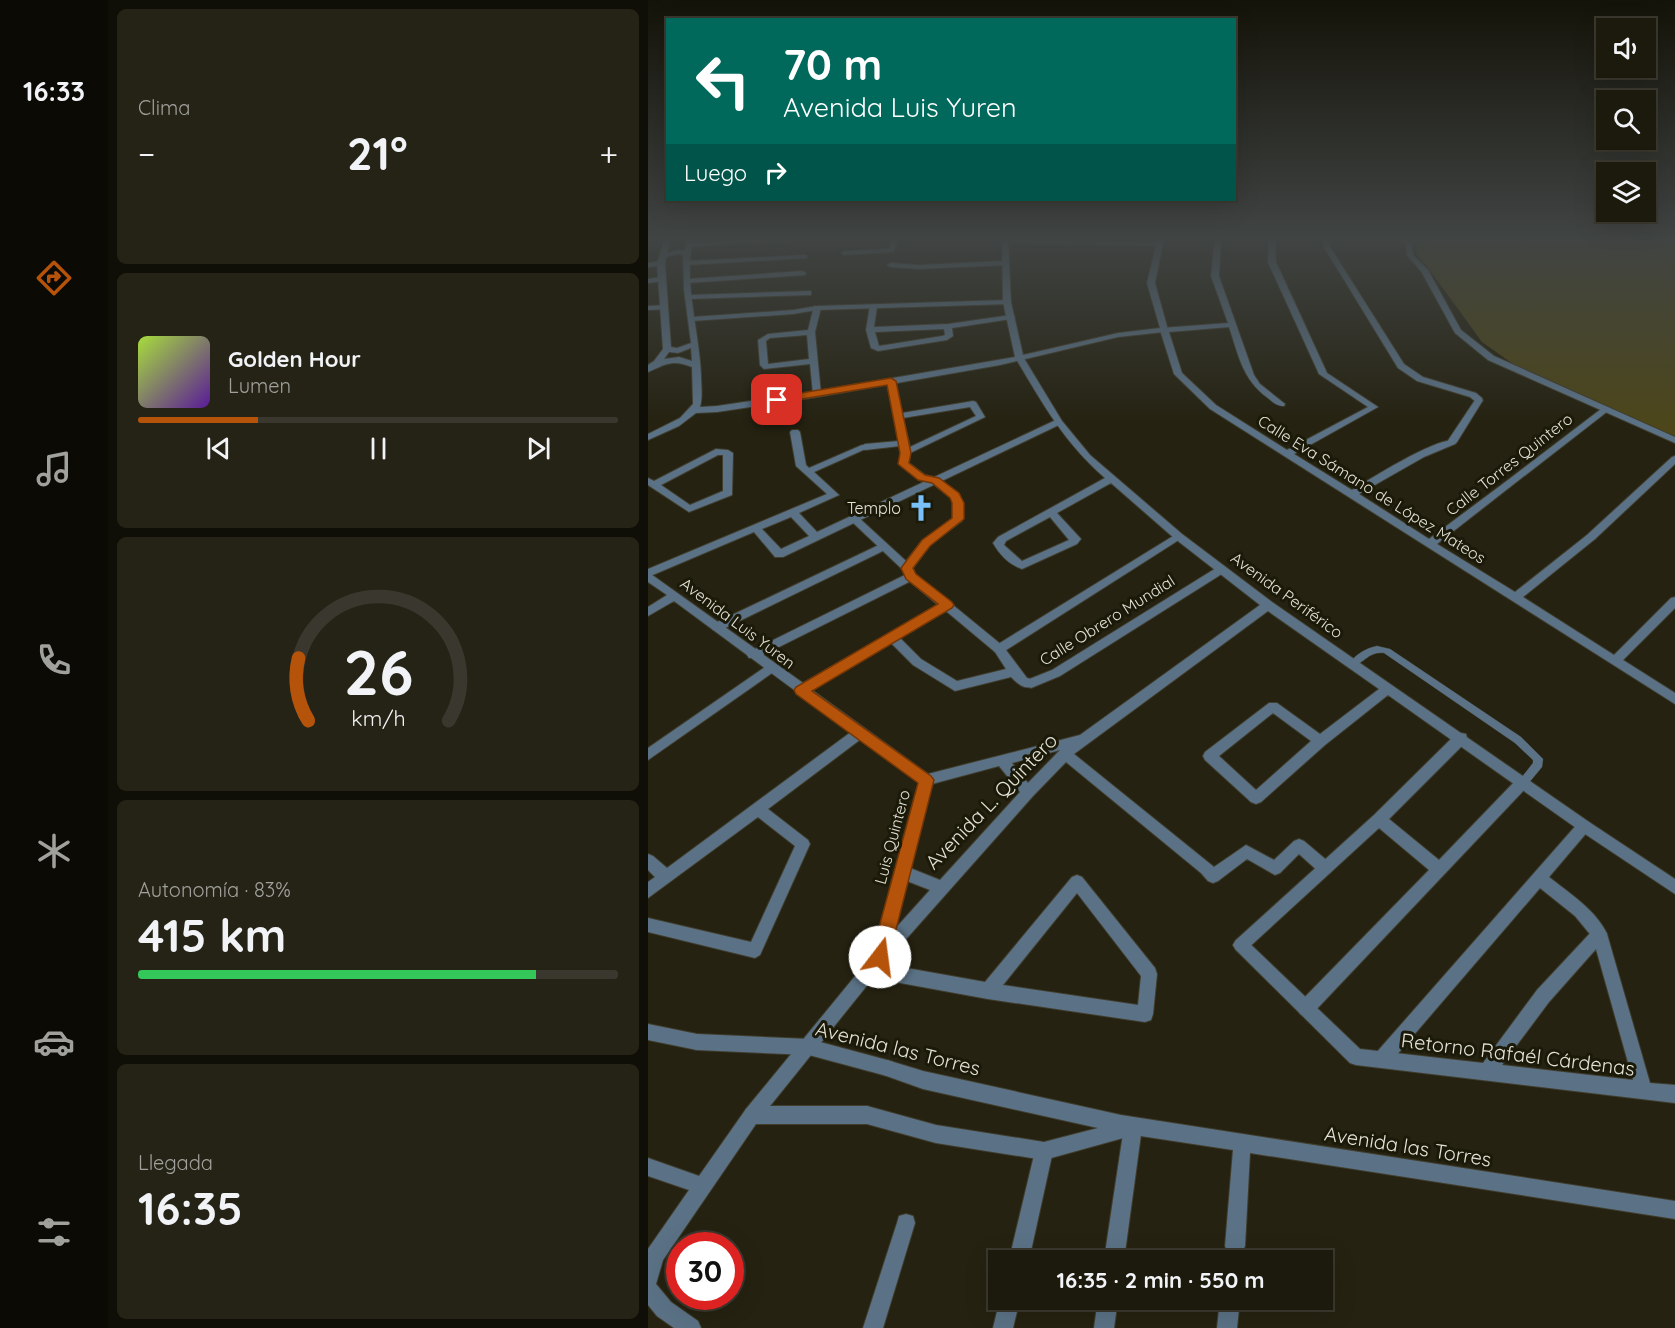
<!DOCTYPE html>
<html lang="es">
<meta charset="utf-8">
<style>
body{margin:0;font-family:Quicksand,sans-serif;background:#252316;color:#f1f3f6;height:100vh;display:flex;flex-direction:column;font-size:22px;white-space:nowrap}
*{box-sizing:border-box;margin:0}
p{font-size:20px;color:#a0a19d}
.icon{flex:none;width:33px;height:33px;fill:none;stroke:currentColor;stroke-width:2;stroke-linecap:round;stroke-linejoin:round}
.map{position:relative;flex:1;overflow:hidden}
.sheet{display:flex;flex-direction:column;gap:9px;padding:9px;background:#0f0e07;width:540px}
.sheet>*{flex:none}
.hud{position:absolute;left:18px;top:18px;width:570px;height:183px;border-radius:0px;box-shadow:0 6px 24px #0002,0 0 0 2px #3a382e;background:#00695c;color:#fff;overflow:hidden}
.buttons{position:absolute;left:948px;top:18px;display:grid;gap:12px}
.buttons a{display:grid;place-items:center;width:60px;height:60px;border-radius:0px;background:#1c1a0d;box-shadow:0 6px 24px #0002,0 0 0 2px #3a382e;font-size:30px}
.speed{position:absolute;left:18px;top:1232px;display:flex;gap:12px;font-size:30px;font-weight:700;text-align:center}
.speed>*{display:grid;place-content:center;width:78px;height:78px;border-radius:50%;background:#1c1a0d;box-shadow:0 6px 24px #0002,0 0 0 2px #3a382e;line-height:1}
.speed .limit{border:9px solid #d22;background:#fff;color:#111}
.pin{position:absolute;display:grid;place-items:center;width:51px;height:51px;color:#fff;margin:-26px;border-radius:12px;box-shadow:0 3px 9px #0006}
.me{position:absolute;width:66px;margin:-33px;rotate:15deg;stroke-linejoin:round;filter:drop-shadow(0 0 4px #0008)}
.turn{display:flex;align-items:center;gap:21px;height:126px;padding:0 18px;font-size:27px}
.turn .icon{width:78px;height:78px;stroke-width:2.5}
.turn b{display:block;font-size:42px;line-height:51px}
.then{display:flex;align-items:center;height:57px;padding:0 18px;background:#0003;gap:12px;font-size:22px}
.big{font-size:45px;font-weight:800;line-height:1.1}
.sheet .tile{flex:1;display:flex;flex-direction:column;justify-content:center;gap:9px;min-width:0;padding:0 21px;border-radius:9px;background:#252316}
.sheet .dial{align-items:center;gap:0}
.dial svg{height:156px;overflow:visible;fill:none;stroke:#3a382e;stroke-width:7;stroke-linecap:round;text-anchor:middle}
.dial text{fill:#f1f3f6;stroke:none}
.song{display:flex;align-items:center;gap:18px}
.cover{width:72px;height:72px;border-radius:9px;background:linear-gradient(135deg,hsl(80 70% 55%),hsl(270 70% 35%))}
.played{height:6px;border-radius:3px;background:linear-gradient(90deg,#b45309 25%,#3a382e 25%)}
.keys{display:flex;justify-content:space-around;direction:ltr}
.heat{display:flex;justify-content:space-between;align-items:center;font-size:33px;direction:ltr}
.charge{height:9px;border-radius:4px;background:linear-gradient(90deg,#34c759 83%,#3a382e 0)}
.trip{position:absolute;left:340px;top:1250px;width:345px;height:60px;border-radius:0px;background:#1c1a0d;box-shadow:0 6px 24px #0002,0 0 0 2px #3a382e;font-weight:800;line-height:60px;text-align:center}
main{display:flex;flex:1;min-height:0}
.tab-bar{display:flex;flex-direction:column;width:108px;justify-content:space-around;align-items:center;background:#0b0a05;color:#a0a19d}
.tab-bar .icon{width:42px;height:42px}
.tab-bar .on{color:#b45309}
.tab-bar b{font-size:27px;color:#f1f3f6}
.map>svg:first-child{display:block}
.green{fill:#4c461a}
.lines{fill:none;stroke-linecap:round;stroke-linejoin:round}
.service-casing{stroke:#403d2d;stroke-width:1}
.pedestrian-casing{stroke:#403d2d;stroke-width:2}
.minor-casing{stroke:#403d2d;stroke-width:2}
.tertiary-casing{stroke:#403d2d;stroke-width:2}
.service{fill:#5b7286;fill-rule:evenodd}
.pedestrian{fill:#5b7286;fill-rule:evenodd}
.minor{fill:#5b7286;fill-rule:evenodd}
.tertiary{fill:#5b7286;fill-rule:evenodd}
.route{fill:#b45309;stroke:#753606;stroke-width:1.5}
.labels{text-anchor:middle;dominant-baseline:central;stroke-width:6;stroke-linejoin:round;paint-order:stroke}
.street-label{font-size:16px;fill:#e4e3d8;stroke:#1b1908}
.poi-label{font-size:16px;fill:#e4e3d8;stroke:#1b1908;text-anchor:end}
.near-street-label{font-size:20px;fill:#e4e3d8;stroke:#1b1908}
</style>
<main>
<nav class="tab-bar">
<b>16:33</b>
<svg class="icon on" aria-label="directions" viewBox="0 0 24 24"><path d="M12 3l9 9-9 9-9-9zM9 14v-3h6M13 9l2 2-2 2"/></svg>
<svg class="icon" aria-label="music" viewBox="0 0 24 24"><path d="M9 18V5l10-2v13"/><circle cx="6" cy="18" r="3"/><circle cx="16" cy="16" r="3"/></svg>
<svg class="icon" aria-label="phone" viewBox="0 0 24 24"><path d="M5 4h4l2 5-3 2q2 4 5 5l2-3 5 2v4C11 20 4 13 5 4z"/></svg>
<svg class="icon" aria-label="climate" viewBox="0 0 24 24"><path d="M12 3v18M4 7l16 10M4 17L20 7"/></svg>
<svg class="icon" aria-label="car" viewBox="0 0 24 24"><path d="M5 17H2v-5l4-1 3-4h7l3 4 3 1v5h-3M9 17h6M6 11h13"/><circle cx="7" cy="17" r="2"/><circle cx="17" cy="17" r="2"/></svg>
<svg class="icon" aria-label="filters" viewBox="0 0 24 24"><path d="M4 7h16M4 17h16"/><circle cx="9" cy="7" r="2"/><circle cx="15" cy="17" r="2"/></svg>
</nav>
<section class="sheet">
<div class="tile"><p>Clima</p>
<div class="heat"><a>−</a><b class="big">21°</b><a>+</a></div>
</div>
<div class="tile">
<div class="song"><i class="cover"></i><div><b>Golden Hour</b><p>Lumen</p></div></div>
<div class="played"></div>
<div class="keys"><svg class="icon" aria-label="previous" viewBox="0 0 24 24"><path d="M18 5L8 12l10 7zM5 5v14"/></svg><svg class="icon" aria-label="pause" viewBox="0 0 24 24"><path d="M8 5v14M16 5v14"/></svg><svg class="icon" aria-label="next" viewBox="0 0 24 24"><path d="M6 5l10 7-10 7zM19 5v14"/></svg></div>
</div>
<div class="tile dial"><svg viewBox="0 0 100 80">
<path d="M14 69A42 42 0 1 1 86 69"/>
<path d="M14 69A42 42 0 0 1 9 37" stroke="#b45309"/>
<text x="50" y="56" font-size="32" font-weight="700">26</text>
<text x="50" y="72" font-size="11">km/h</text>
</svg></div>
<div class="tile"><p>Autonomía · 83%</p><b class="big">415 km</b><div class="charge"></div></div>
<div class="tile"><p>Llegada</p><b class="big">16:35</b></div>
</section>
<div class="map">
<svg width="1027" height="1328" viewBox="0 0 1027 1328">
<rect width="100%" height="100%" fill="#252211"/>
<path class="green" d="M789 238H1027V438L872 369 834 342 778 265C771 259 766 253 768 244Z"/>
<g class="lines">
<defs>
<path id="service" d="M729 646 742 649 873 737 895 759 894 767 879 785 875 786 871 785 870 782 885 763V760L867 743 736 653C719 651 716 666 703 665L702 663C708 654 718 648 729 646Z"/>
<path id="pedestrian" d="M747 238H755L763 243 758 244Z
M13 261H16V265L0 267V263Z
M357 261 361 263 360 265 270 269 243 267 239 265 243 263 270 265Z
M13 277H16V281L0 283V279Z
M359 300H362V304L169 310 145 314 44 321 40 319 44 317 145 310 169 306Z
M20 305V309L0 310V306Z
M831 397 835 400 809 442 807 444H801L799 442 827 400Z
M957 406 961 409 960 411 862 487H856V483Z
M410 419 413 420V424L135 557H127L106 532 0 577V569L179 494 148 466 142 432 144 430H150L152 432 158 465 161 468 214 445H220L222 447 166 472 191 495 151 513 169 532ZM143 517 161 536 133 549 114 529Z
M1027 456V464L947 539H939L938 537 939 535 1024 457Z
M530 533 535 536 534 538 355 652H347L345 649 347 646Z
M235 543 240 547 239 549 73 630H65L63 627 65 624Z
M573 565 578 569 577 572 412 676 383 688 379 686 377 683 379 680 404 670Z
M263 572 268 576 267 579 109 658H101L99 655 101 652Z
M123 663 127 665 129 668 127 671 0 760V748Z
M813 733 818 734 819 738 818 742 741 819 791 860 870 778 875 776 880 778 882 782 880 786 664 1014 658 1016 652 1014 650 1008 652 1002 781 870 731 828 598 950 593 952 588 950 585 945 588 940 726 815 808 734Z
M936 820 941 822 943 826 941 830 901 877C921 893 948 910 959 934L956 939 951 941 946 939 927 916 892 888 740 1065 734 1067 728 1065 726 1059 728 1053 931 822Z
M49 1034 161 1039 239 1060 245 1062 247 1068 245 1074 239 1076 161 1055 49 1050 43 1048 41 1042 43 1036Z
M104 1106H219L225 1109 228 1115 225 1121 219 1124H104L98 1121 95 1115 98 1109Z
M485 1118 491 1121 494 1127 476 1260H456L476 1127 479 1121Z
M396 1142 402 1145 405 1151 381 1260H361L387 1151 390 1145Z
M352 1299H372L365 1328H345Z
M450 1299H470L466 1328H446Z
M572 1299H592L589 1328H569Z"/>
<path id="minor" d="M122 238H152L149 240 40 247 37 245 40 243Z
M244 238H250L246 252 196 255 193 253 196 251 241 249Z
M567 238H573L571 276 606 375 612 384 637 404 636 406C629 406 625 402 620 398 594 379 591 356 581 327L521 332 534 373 568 405 639 450 720 407 671 374 620 262 621 238H627L628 262 679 373 730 407 646 454 704 490C724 478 787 438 807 440V444L776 457 711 494 781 539 856 483H862V487L789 544 867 592 939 535H947L948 537 947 539 875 597 966 655 1023 598 1027 597V608L975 660 1027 693V704L562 409 526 374 512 330 513 328 580 323 563 276Z
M675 238H681L682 247 756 364 775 377 828 393 834 398V402H828L822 397 769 381 750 368 676 247Z
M771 238H781L764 244 765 255 780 270 813 330 846 356 1027 437V443L840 360 807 333 773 271 759 255 758 242Z
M357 240 512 242 515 244 512 246 355 243 354 242Z
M157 255 159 256V258L39 265 35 263 39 261Z
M154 271 158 273 157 275 40 283 36 281 40 279Z
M160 291H163V295L41 299 37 297 41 295Z
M222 305 229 307 226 327 300 324 363 315 367 317 363 319 304 328 305 336 299 340 230 351 223 348 218 330ZM296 329 297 335 294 336 231 346 227 332Z
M166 306 173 308 167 332 173 394 169 397 165 394 162 364 116 369 112 365 110 340 120 334 160 330ZM159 335 161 359 120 364 118 341 122 338Z
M368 355H374L414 421 442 455 534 534 624 602 941 822 1027 879V894L931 830 740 695 677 745 613 802 608 804 603 802 557 760 555 756 557 752 621 703H629L672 734 731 689 620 611 426 754 566 867 598 845 626 860 646 841 651 839 656 841 682 863 684 868 682 873 677 875 672 873 651 854 632 873 627 875 599 859 570 881 565 883 560 881 553 873 418 762 385 796 236 964 337 982 424 877 429 875 434 877 507 968 509 974 505 1014 503 1020 497 1022 340 999 225 978 110 1121 15 1260 8 1284 23 1302 50 1321 53 1328H26L9 1316 0 1305V1249L41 1190 0 1176V1158L51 1176 98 1109 226 953 271 782 213 739 120 809 160 840 162 844 112 955 107 958 0 932V918L103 942 147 846 110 817 0 898V882L7 877 0 870V854L5 856 19 868 203 732 26 601 0 616V607L19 595 0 582V572L155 683 290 605 259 579 255 570 201 519 202 517H210L258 561 274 541 305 518V503L303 498 284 483 271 480 253 466 252 446 217 450 212 447 217 444 251 441 239 381 243 378 247 381 254 413 325 401 328 402 337 417 262 453 261 463 277 475 290 478 311 494 315 503 314 521 282 545 265 568 267 574 355 646 379 678 387 680 389 683 387 686C376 690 371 685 363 677L307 691 265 665 243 643 164 690 280 774 432 735 612 605 526 538 463 483 409 513 433 539 429 544 374 569C360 564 352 555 345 543L350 537 457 478C415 441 395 404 367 357ZM322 407 328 416 262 447 255 418ZM402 517 421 540 374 561 356 545 358 541ZM298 611 347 652 358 669 309 681 273 659 252 638ZM625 713 663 741 608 790 571 756ZM412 750 380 783 364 763ZM351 766 372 792 292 880 262 868 284 784ZM259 881 282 890 246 930ZM429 893 493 976 490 1005 355 985Z
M68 449 80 450 85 453 84 495 41 512 0 485V478L6 481ZM70 455H75V491L42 505 13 485Z
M951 927 956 929 959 934 1002 1083 1027 1085V1103L708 1065 702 1063 588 950 585 945 588 940 593 938 598 940 712 1049 835 1063 889 990 946 929ZM948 949 985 1080 854 1065 901 1002Z
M0 1024 49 1034 55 1036 57 1042 55 1048 49 1050 0 1040Z
M239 1060 275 1071 473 1115 1027 1201V1219L602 1153 597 1246 594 1253 587 1256 580 1253 577 1246 585 1150 486 1135 396 1160 288 1143 219 1124 213 1121 210 1115 213 1109 219 1106 288 1125 396 1142 450 1128 275 1089 233 1074 231 1068 233 1062Z
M258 1214 265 1216 267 1223 235 1328H215L249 1223 251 1216Z"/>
<path id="tertiary" d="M17 238H23L19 253 30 250 36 251 39 238H45C35 281 51 330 53 374 53 385 55 397 52 407L69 406 169 391 367 357 355 302 354 238H360L363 302 375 355 470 333 512 328 499 283 510 238H516L507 283 520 330 516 332 470 337 352 365 169 397 69 412 48 413 31 426 0 440V434L32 418 45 404 44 367C24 359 18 364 0 372V365L6 361 15 349 9 263ZM30 254 35 255 36 290 43 343 29 348 23 347 17 263 18 257ZM43 348 44 361 31 357 16 359 21 352 30 353Z"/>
</defs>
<use href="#service" class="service-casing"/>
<use href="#pedestrian" class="pedestrian-casing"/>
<use href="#minor" class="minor-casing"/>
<use href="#tertiary" class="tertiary-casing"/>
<use href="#service" class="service"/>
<use href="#pedestrian" class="pedestrian"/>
<use href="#minor" class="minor"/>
<use href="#tertiary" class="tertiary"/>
</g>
<linearGradient id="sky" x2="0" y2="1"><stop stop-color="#141309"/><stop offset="0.56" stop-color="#404443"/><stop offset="1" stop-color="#404443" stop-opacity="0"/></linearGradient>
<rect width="1027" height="424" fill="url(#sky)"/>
<path class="route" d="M243 378 248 381 263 453 261 463 277 475 291 478 311 493 316 503V519L282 546 265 568 268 574 304 602 306 605 304 608 164 691 283 776 286 780 241 957 238 963 232 965 225 963 223 957 270 783 148 694 146 690 148 687 290 604 258 579 253 568 274 540 304 518V503L302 498 284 483 270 480 250 464 252 453 239 385 129 403 124 400 129 397Z"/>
<defs>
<symbol id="church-bare" viewBox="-9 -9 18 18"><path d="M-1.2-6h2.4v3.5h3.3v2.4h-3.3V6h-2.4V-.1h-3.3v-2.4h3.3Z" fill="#79bff8" stroke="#1b1908" stroke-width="2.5" paint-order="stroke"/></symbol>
</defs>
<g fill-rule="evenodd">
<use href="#church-bare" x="254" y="489" width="38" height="38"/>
</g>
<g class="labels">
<g class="street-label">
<text transform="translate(861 464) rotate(-38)">Calle Torres Quintero</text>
<text transform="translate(724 489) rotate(32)">Calle Eva Sámano de López Mateos</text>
<text transform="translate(639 595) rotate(36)">Avenida Periférico</text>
<text transform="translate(459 620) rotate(-32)">Calle Obrero Mundial</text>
<text transform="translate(90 623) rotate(37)">Avenida Luis Yuren</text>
<text transform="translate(244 837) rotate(-75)">Luis Quintero</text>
</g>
<g class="poi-label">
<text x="253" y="508">Templo</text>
</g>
<g class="near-street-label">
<text transform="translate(343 801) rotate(-46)">Avenida L. Quintero</text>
<text transform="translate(250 1048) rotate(14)">Avenida las Torres</text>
<text transform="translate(870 1054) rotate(7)">Retorno Rafaél Cárdenas</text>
<text transform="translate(760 1146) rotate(9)">Avenida las Torres</text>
</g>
</g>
</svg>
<div class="buttons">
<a><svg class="icon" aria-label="sound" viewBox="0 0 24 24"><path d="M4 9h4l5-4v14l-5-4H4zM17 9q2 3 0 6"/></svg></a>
<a><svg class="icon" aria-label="search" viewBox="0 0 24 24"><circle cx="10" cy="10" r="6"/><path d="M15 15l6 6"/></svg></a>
<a><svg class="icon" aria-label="layers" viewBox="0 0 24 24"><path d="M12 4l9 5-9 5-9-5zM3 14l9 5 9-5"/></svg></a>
</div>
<div class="speed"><div class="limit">30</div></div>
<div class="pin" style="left:129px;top:400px;background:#d93025"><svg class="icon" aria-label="arrive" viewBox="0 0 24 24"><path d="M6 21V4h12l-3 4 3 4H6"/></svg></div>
<svg class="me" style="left:232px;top:957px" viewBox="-20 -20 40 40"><circle r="19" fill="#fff"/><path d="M0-13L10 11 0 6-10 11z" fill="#b45309"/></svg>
<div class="trip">16:35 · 2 min · 550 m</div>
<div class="hud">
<div class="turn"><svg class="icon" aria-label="left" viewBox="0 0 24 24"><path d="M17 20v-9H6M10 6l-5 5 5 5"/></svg><div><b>70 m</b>Avenida Luis Yuren</div></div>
<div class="then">Luego<svg class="icon" aria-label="right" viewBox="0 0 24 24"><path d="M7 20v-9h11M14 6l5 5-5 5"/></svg></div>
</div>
</div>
</main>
